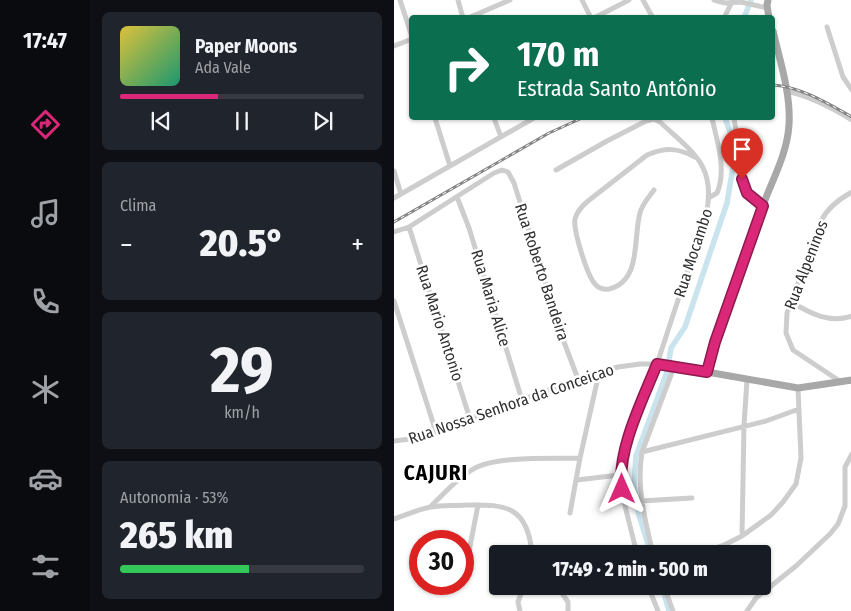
<!DOCTYPE html>
<html lang="pt">
<meta charset="utf-8">
<style>
body{margin:0;font-family:"Fira Sans Condensed",sans-serif;background:#20242c;color:#f1f3f6;height:100vh;display:flex;flex-direction:column;font-size:19px;white-space:nowrap}
*{box-sizing:border-box;margin:0}
p{font-size:16px;color:#9ea1a6}
.icon{flex:none;width:28px;height:28px;fill:none;stroke:currentColor;stroke-width:2;stroke-linecap:round;stroke-linejoin:round}
.map{position:relative;flex:1;overflow:hidden}
.sheet{display:flex;flex-direction:column;gap:12px;padding:12px;background:#0d0f14;width:304px}
.sheet>*{flex:none}
.guide{position:absolute;left:15px;top:15px;width:366px;height:105px;border-radius:5px;box-shadow:0 1px 4px #0004;background:#0b6e4f;color:#fff;overflow:hidden}
.speed{position:absolute;left:15px;top:530px;display:flex;gap:10px;font-size:25px;font-weight:700;text-align:center}
.speed>*{display:grid;place-content:center;width:65px;height:65px;border-radius:50%;background:#171b24;box-shadow:0 1px 4px #0004;line-height:1}
.speed .limit{border:8px solid #d22;background:#fff;color:#111}
.pin{position:absolute;display:grid;place-items:center;width:42px;height:42px;color:#fff;margin:-51px -21px;border-radius:50% 50% 50% 0;rotate:-45deg;box-shadow:0 0 5px #0007}
.pin .icon{rotate:45deg}
.me{position:absolute;width:55px;margin:-28px;rotate:0deg;stroke-linejoin:round;filter:drop-shadow(0 0 4px #0008)}
.turn{display:flex;align-items:center;gap:18px;height:105px;padding:0 25px;font-size:22px}
.turn .icon{width:65px;height:65px;stroke-width:2.5}
.turn b{display:block;font-size:35px;line-height:42px}
.big{font-size:38px;font-weight:800;line-height:1.1}
.sheet .card{flex:1;display:flex;flex-direction:column;justify-content:center;gap:8px;min-width:0;padding:0 18px;border-radius:8px;background:#20242c}
.sheet .dial{align-items:center;gap:0}
.dial b{font-size:65px;line-height:1}
.song{display:flex;align-items:center;gap:15px}
.cover{width:60px;height:60px;border-radius:8px;background:linear-gradient(135deg,hsl(50 70% 55%),hsl(160 70% 35%))}
.played{height:5px;border-radius:2px;background:linear-gradient(90deg,#db2777 40%,#363941 40%)}
.keys{display:flex;justify-content:space-around;direction:ltr}
.heat{display:flex;justify-content:space-between;align-items:center;font-size:28px;direction:ltr}
.charge{height:8px;border-radius:4px;background:linear-gradient(90deg,#34c759 53%,#363941 0)}
.trip{position:absolute;left:95px;top:545px;width:282px;height:50px;border-radius:5px;background:#171b24;box-shadow:0 1px 4px #0004;font-weight:800;line-height:50px;text-align:center}
main{display:flex;flex:1;min-height:0}
.tabs{display:flex;flex-direction:column;width:90px;justify-content:space-around;align-items:center;background:#090b0e;color:#9ea1a6}
.tabs .icon{width:35px;height:35px}
.tabs .selected{color:#db2777}
.tabs b{font-size:22px;color:#f1f3f6}
.map>svg:first-child{display:block}
.lines{fill:none;stroke-linecap:round;stroke-linejoin:round}
.canal{stroke:#c9e4ed;stroke-width:5.5}
.minor{stroke:#cdcdcd;stroke-width:5}
.major{stroke:#a8a8a8;stroke-width:7}
.rail-casing{stroke:#858585;stroke-width:3}
.rail{stroke:#fff;stroke-width:1;stroke-dasharray:4;stroke-linecap:butt}
.route-casing{stroke:#8e194d;stroke-width:12}
.route{stroke:#db2777;stroke-width:9}
.labels{text-anchor:middle;dominant-baseline:central;stroke-width:5;stroke-linejoin:round;paint-order:stroke}
.street-label{font-size:16px;fill:#303030;stroke:#fff}
.district-label{font-size:21px;font-weight:bold;letter-spacing:1px;fill:#000;stroke:#fff}
</style>
<main>
<nav class="tabs">
<b>17:47</b>
<svg class="icon selected" aria-label="directions" viewBox="0 0 24 24"><path d="M12 3l9 9-9 9-9-9zM9 14v-3h6M13 9l2 2-2 2"/></svg>
<svg class="icon" aria-label="music" viewBox="0 0 24 24"><path d="M9 18V5l10-2v13"/><circle cx="6" cy="18" r="3"/><circle cx="16" cy="16" r="3"/></svg>
<svg class="icon" aria-label="phone" viewBox="0 0 24 24"><path d="M5 4h4l2 5-3 2q2 4 5 5l2-3 5 2v4C11 20 4 13 5 4z"/></svg>
<svg class="icon" aria-label="climate" viewBox="0 0 24 24"><path d="M12 3v18M4 7l16 10M4 17L20 7"/></svg>
<svg class="icon" aria-label="car" viewBox="0 0 24 24"><path d="M5 17H2v-5l4-1 3-4h7l3 4 3 1v5h-3M9 17h6M6 11h13"/><circle cx="7" cy="17" r="2"/><circle cx="17" cy="17" r="2"/></svg>
<svg class="icon" aria-label="filters" viewBox="0 0 24 24"><path d="M4 7h16M4 17h16"/><circle cx="9" cy="7" r="2"/><circle cx="15" cy="17" r="2"/></svg>
</nav>
<section class="sheet">
<div class="card">
<div class="song"><i class="cover"></i><div><b>Paper Moons</b><p>Ada Vale</p></div></div>
<div class="played"></div>
<div class="keys"><svg class="icon" aria-label="previous" viewBox="0 0 24 24"><path d="M18 5L8 12l10 7zM5 5v14"/></svg><svg class="icon" aria-label="pause" viewBox="0 0 24 24"><path d="M8 5v14M16 5v14"/></svg><svg class="icon" aria-label="next" viewBox="0 0 24 24"><path d="M6 5l10 7-10 7zM19 5v14"/></svg></div>
</div>
<div class="card"><p>Clima</p>
<div class="heat"><a>−</a><b class="big">20.5°</b><a>+</a></div>
</div>
<div class="card dial"><b>29</b><p>km/h</p></div>
<div class="card"><p>Autonomia · 53%</p><b class="big">265 km</b><div class="charge"></div></div>
</section>
<div class="map">
<svg width="458" height="611" viewBox="0 0 458 611">
<rect width="100%" height="100%" fill="#fff"/>
<g class="lines">
<path class="canal" d="M350 18 357 0
M256 551 245 515 240 486 242 456 273 372 277 348 291 327 333 203 342 149 331 118
M268 586 275 611"/>
<path class="minor" d="M6 0 18 37
M64 0 69 18
M188 0 197 18
M249 0 259 18
M320 0 331 3 347 2 373 8
M74 18 116 0
M200 18 235 0
M330 18 339 0
M433 27 449 77 458 90
M0 46 18 39
M392 91C416 96 437 107 458 120
M41 118 56 166
M100 118 107 137
M340 118 350 187 353 193 369 206
M162 170 213 141 252 121 260 119 266 122C298 152 323 165 312 215L263 364 231 450 225 475 232 510 243 554
M0 171 7 194
M260 190C255 197 248 204 246 213 239 237 248 281 215 289 210 290 204 288 201 284 193 275 179 230 181 219 183 211 188 206 194 201L253 155C272 147 284 148 301 157
M63 197 75 228 128 400
M316 197 323 193C333 170 323 141 318 118
M0 198 140 118
M15 227 76 419
M0 232 15 227 100 173 108 170 114 172 120 183 170 342 184 379
M0 301 42 432
M397 302C416 313 435 324 458 316
M447 382 399 350 392 333 393 313 427 221C433 209 445 199 458 192
M0 441 24 438 184 379 224 367 246 364H263L313 372
M248 452 372 421 405 409
M183 480 225 475
M246 501 298 498
M36 507C50 494 65 476 83 467 107 456 157 459 186 458
M176 513 186 458 205 373
M0 519C12 515 25 509 37 507 48 505 60 506 72 505 113 504 134 507 138 554
M348 536 350 425 353 380
M259 554C251 519 242 488 248 452L280 367
M303 554 328 546 348 536 377 515 389 502 402 484 407 458 404 388
M73 562 84 505
M163 586 174 602V611
M254 586 264 611
M270 586 279 611
M126 611 124 602 130 586
M353 611 362 598 402 566 436 534 444 524 451 506V467L458 454"/>
<path class="major" d="M374 0 373 5 375 18
M379 31C386 61 397 94 395 125 393 155 378 180 368 208 348 262 328 316 313 372L404 388 458 380"/>
<defs>
<path id="rail" d="M379 85C407 87 433 103 458 117
M0 222 155 133 188 118"/>
</defs>
<use href="#rail" class="rail-casing"/>
<use href="#rail" class="rail"/>
</g>
<g class="lines">
<defs>
<path id="route" d="M228 489C222 452 249 399 263 364L313 372 321 342 369 206 353 193 348 179"/>
</defs>
<use href="#route" class="route-casing"/>
<use href="#route" class="route"/>
</g>
<g class="labels">
<g class="street-label">
<text transform="translate(299 253) rotate(-72)">Rua Mocambo</text>
<text transform="translate(412 265) rotate(-69)">Rua Alpeninos</text>
<text transform="translate(148 272) rotate(72)">Rua Roberto Bandeira</text>
<text transform="translate(97 298) rotate(73)">Rua Maria Alice</text>
<text transform="translate(46 323) rotate(72)">Rua Mario Antonio</text>
<text transform="translate(117 404) rotate(-19)">Rua Nossa Senhora da Conceicao</text>
</g>
<g class="district-label">
<text x="42" y="473">CAJURI</text>
</g>
</g>
</svg>
<div class="speed"><div class="limit">30</div></div>
<div class="pin" style="left:348px;top:179px;background:#d93025"><svg class="icon" aria-label="arrive" viewBox="0 0 24 24"><path d="M6 21V4h12l-3 4 3 4H6"/></svg></div>
<svg class="me" style="left:228px;top:489px" viewBox="-20 -20 40 40"><path d="M0-17L14 15 0 8-14 15z" fill="#db2777" stroke="#fff" stroke-width="4"/></svg>
<div class="trip">17:49 · 2 min · 500 m</div>
<div class="guide">
<div class="turn"><svg class="icon" aria-label="right" viewBox="0 0 24 24"><path d="M7 20v-9h11M14 6l5 5-5 5"/></svg><div><b>170 m</b>Estrada Santo Antônio</div></div>
</div>
</div>
</main>
